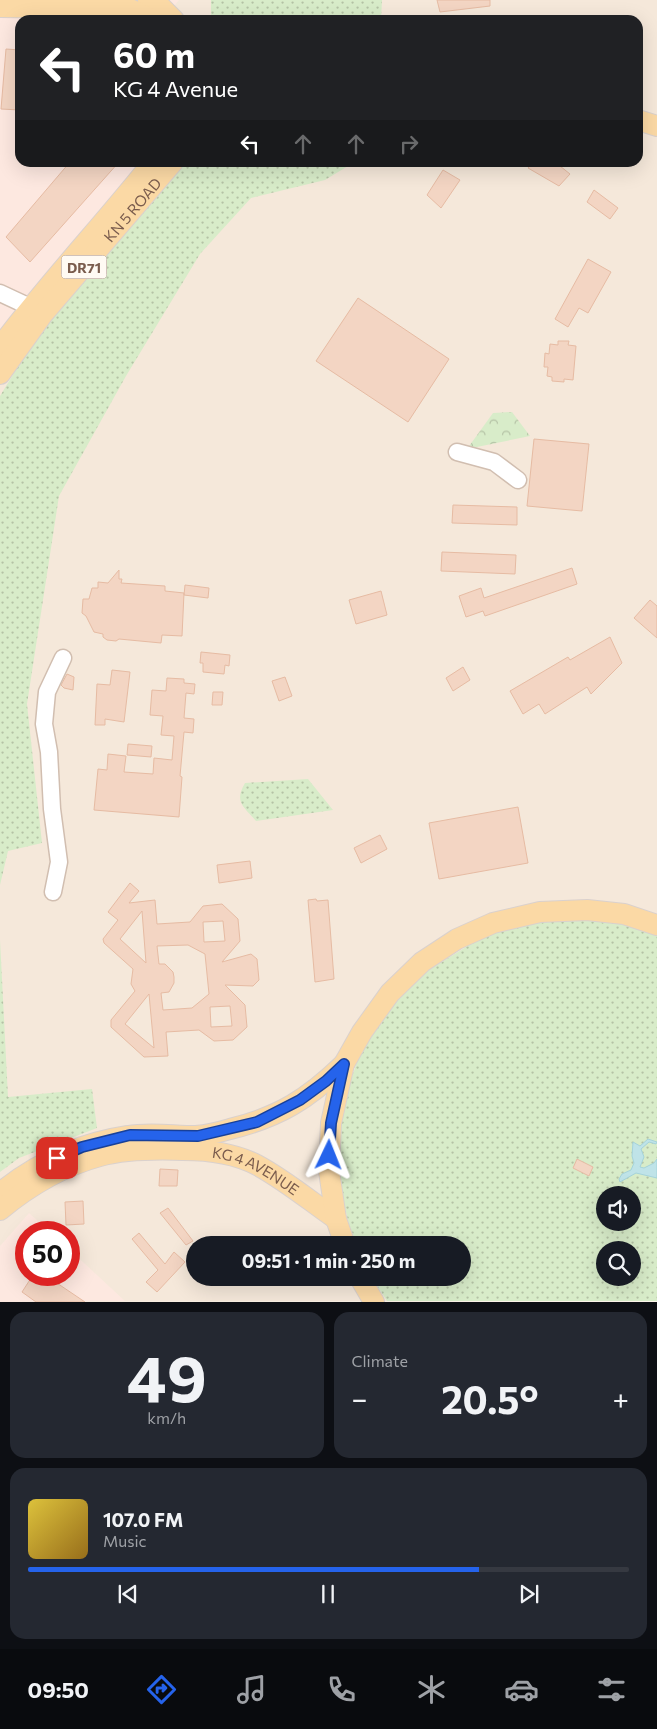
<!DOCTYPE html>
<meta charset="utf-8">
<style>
body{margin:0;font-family:Commissioner,sans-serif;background:#242831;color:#f1f3f6;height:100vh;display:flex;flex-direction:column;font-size:19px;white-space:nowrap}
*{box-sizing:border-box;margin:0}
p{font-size:16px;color:#9ea1a6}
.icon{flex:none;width:28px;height:28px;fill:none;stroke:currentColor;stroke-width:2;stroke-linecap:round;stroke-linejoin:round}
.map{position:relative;height:1302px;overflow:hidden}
.side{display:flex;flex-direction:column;gap:10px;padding:10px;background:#0d0f14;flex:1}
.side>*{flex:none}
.guide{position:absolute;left:15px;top:15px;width:628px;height:152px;border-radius:15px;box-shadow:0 5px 20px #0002;background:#202124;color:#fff;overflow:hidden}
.controls{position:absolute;left:596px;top:1186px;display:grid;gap:10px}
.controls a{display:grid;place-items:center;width:45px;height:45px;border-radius:50%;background:#171b24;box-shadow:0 5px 20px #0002;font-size:25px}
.speed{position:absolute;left:15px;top:1221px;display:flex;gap:10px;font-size:25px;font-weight:700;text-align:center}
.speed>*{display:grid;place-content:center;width:65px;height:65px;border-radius:50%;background:#171b24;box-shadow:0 5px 20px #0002;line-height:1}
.speed .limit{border:8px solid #d22;background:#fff;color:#111}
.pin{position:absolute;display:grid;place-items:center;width:42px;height:42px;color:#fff;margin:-21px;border-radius:10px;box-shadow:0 2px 8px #0006}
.me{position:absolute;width:55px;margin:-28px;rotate:2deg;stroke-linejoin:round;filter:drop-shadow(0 0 4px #0008)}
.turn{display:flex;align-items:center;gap:18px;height:105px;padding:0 15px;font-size:22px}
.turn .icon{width:65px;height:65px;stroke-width:2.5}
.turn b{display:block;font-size:35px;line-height:42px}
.lanes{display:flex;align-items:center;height:48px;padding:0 15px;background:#0003;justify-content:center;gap:25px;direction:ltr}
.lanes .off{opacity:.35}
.big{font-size:38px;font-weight:700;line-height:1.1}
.side .widget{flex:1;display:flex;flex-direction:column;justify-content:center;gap:8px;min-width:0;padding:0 18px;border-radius:15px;background:#242831}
.side .dial{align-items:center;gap:0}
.dial b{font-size:65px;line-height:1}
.song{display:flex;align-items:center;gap:15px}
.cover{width:60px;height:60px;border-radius:8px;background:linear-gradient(135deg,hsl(50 70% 55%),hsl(40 70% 35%))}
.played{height:5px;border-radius:2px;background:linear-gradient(90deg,#2563eb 75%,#363941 75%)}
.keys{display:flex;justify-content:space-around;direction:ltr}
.heat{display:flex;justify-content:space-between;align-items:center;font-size:28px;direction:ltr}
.side .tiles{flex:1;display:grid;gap:10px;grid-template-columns:1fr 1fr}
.widget:last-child{grid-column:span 2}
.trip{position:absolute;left:186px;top:1236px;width:285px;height:50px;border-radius:25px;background:#171b24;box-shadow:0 5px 20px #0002;font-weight:700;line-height:50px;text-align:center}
.dock{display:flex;height:80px;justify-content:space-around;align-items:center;background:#090b0e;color:#9ea1a6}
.dock .icon{width:35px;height:35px}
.dock .selected{color:#2563eb}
.dock b{font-size:22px;color:#f1f3f6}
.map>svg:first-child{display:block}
.residential{fill:#f5e8da;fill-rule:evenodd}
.commercial{fill:#fde8e0}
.grass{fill:url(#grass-dots);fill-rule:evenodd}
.forest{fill:url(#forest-crowns)}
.water{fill:#bfe3e8;stroke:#a5d3da}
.building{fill:#f3d5c3;stroke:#e6bba3;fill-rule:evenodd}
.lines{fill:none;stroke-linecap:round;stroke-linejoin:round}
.minor-casing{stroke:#d1beb0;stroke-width:19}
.major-casing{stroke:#dad1cd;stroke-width:22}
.minor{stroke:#fff;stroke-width:16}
.major{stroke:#fbd9a5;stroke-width:20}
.route-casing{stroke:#184099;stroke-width:12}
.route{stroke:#2563eb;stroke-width:9}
.labels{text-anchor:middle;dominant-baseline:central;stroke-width:4;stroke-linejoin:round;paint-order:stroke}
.shield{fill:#fffaf3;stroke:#a28b7f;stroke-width:1}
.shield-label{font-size:14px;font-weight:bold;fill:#7a5c4d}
.street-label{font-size:15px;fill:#7a5c4d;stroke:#fffaf3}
</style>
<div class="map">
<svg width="657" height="1302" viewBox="0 0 657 1302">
<defs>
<pattern id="grass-dots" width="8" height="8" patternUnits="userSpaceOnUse" patternTransform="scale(1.25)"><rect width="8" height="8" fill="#d8ecc9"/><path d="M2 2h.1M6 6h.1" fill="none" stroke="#b4c2a5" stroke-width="1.8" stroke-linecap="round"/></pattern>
<pattern id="forest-crowns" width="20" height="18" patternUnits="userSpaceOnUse" patternTransform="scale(1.25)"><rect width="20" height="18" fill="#d8ecc9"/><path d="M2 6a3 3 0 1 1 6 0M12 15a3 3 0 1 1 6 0" fill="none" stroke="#b4c2a5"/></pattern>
</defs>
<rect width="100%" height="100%" fill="#fdf6ec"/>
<path class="residential" d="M0 0H657V1301L0 1302ZM20 20H638V162H20ZM605 1195H632V1222H605ZM26 1232H69V1275H26ZM195 1245H462V1278H195ZM605 1250H632V1278H605Z"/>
<path class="commercial" d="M0 0H179L163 20H20V162L139 163 0 339Z
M29 1213 50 1232H26V1275H69V1249L125 1301 0 1302V1246Z"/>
<path class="grass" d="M211 0H382L381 20H211Z
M182 163H353L325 180 251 198 200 254 126 376 59 496 27 704 42 843 8 851 0 885V396L39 332Z
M308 779 333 810 256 821C243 806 234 802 245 783Z
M597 918 657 932V1301H387L372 1278H462V1245H357L349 1225 338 1177V1132L348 1089 360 1053 389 1009 429 970 482 937 538 920ZM605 1195H632V1222H605ZM605 1250H632V1278H605Z
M0 940 8 1097 92 1089 97 1128 19 1158 0 1172Z"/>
<path class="forest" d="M512 412 530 436 467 449 493 413Z"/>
<path class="water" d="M648 1139 657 1142 656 1144 649 1142 641 1149 644 1157 640 1167 644 1168 654 1163 657 1159V1178L636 1173 620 1182 619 1179 622 1174 631 1170 634 1163 632 1156 633 1142 640 1146Z"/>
<path class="building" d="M437 0H490V6L440 12Z
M6 49 20 50V110L1 109Z
M70 162H119L30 262 6 237Z
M533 162H555L570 174 559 186 528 168Z
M443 170 460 180 441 208 427 195Z
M594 190 618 208 610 219 587 202Z
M588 259 611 272 588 313 579 308 568 327 555 319Z
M358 298 449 359 408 422 316 361Z
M558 341H569L568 345 576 346 573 380 564 379V382L552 381V377L547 376 548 367H544L545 353 549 354 550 344 558 345Z
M534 439 589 444 582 511 527 506Z
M453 505 517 507V525L452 523Z
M442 552 516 555 515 574 441 571Z
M572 568 577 584 485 616 483 611 466 617 459 596 481 588 484 598Z
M119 570V579H122L121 583 165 586V591L184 593 182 636 162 635 161 643 119 639 116 641 107 640 103 637V634L94 632 86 616 82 613 83 599H89L92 588H98V582L108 583Z
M185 585 209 588 208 598 184 595Z
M381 591 387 615 356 624 349 600Z
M650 600 657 606V638L634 618Z
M610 637 622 663 591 694 587 687 545 714 539 704 523 714 510 691 568 657 570 660Z
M201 652 230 655 229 666 225 665 224 674 203 672V663H200Z
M463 667 470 680 453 691 446 678Z
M112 670 130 672 124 722 105 719V725H95L97 684 110 685Z
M67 674 74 677 73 690 64 688 61 685Z
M285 677 292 696 279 701 272 681Z
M167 678 184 679V683L195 684 194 694 186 693 184 718 194 719 193 733 184 732 180 776 182 777 179 817 94 810 98 769 107 770 108 754 126 756 124 772 153 774 154 758 172 760 174 736 161 735 163 716 150 715 152 690 166 691Z
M213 692H223L222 705H212Z
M128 744 152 746 151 757 127 755Z
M518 807 528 863 439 879 429 823Z
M380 835 387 849 361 863 354 848Z
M250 861 252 878 219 883 217 865Z
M130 883 139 891 129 903 155 900 157 924 190 922 203 906 222 904 238 919 240 941 222 962 251 954 257 959 259 980 253 986 225 985 245 1005 247 1027 233 1040 214 1041 199 1030 166 1032 168 1056 144 1057 111 1027V1020L135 991 131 984 133 969 104 943 103 939 118 920 108 912ZM142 911 146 963 120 939ZM223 921 225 941 204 942 203 922ZM188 945 205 954 209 994 192 1008 163 1010 161 993 169 992 174 983V977L173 972 165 964H159L157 946ZM149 994 154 1048 125 1024ZM230 1006 232 1026 211 1027 210 1007Z
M316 899 317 901 328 900 334 979 315 982 308 900Z
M577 1159 593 1167 589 1176 573 1168Z
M160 1169 178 1170 177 1186H159Z
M83 1201 84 1224 66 1225 65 1202Z
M168 1208 193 1241 186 1245 160 1213Z
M139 1233 165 1264 174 1252 185 1262 157 1292 146 1282 158 1270 132 1239Z
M33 1275H45L85 1302H36L22 1292Z"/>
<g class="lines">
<defs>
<path id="minor" d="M0 293 30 307
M457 452 494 462 518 480
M53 892 59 862 52 809 49 752 44 724 47 692 63 658"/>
<g id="major">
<path d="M148 0 161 7 174 20"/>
<path d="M0 7 130 9 154 20"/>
<path d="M638 120 657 126"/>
<path d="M0 347C48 283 103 225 153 162"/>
<path id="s1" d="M0 374 43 314 173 162"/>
<path d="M0 1193C37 1163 81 1143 128 1136 150 1132 174 1136 196 1136 207 1135 220 1132 230 1129 279 1117 308 1099 344 1064"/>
<path id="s2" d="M0 1210C29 1186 63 1166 100 1156 126 1149 156 1149 183 1150 209 1150 234 1153 257 1165 285 1180 310 1201 336 1219"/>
<path d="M345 1245 336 1219 329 1171 331 1123 344 1064 362 1032 390 993 422 962 457 939 493 923 540 912 587 910 624 914 657 925"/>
<path d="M360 1278 374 1302"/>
</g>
</defs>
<use href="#minor" class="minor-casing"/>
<use href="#major" class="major-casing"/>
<use href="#minor" class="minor"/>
<use href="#major" class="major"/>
</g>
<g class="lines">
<defs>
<path id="route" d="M57 1158 82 1147 130 1135 198 1136 257 1122 300 1100 326 1081 344 1064 331 1123 329 1155"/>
</defs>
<use href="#route" class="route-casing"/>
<use href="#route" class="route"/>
</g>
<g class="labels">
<rect class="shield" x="61.5" y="255.5" width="45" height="23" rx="4"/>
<g class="shield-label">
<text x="84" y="267">DR71</text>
</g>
<g class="street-label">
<text stroke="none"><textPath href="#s1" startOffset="211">KN 5 ROAD</textPath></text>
<text stroke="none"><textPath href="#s2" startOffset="275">KG 4 AVENUE</textPath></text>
</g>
</g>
</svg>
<div class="controls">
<a><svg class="icon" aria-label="sound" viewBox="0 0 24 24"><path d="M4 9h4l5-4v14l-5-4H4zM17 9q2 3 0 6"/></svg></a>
<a><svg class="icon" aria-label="search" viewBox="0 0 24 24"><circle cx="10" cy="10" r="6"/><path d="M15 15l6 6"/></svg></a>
</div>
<div class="speed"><div class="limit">50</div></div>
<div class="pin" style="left:57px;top:1158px;background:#d93025"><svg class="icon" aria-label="arrive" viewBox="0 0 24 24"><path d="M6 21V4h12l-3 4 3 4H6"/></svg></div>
<svg class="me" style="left:329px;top:1155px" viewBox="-20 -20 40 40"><path d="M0-17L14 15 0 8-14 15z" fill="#2563eb" stroke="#fff" stroke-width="4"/></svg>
<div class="trip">09:51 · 1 min · 250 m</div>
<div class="guide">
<div class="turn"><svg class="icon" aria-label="left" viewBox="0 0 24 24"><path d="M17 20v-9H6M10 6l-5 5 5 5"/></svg><div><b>60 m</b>KG 4 Avenue</div></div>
<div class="lanes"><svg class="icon" aria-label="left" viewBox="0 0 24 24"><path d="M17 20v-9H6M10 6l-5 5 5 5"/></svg><svg class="icon off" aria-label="ahead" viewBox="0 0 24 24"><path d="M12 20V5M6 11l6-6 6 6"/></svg><svg class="icon off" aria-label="ahead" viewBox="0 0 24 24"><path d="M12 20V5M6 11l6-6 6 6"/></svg><svg class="icon off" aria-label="right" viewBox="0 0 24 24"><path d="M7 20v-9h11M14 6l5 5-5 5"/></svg></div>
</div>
</div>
<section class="side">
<div class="tiles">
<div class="widget dial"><b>49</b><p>km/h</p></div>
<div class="widget"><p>Climate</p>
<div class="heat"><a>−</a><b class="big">20.5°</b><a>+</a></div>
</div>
<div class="widget">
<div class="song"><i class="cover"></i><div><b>107.0 FM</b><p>Music</p></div></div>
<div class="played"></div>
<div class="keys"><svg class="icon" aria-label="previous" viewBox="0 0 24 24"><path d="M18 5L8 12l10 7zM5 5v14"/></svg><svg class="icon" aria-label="pause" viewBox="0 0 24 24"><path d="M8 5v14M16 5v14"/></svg><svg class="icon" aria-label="next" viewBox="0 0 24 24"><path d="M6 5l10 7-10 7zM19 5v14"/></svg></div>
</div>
</div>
</section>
<nav class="dock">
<b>09:50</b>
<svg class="icon selected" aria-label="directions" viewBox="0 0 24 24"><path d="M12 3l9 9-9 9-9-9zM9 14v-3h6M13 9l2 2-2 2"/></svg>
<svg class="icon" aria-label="music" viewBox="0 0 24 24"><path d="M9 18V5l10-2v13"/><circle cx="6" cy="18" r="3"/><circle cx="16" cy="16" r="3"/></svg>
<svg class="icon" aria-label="phone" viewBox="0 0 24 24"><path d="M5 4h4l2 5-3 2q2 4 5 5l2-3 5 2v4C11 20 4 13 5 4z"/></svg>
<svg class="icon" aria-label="climate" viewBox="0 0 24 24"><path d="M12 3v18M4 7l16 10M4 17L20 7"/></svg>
<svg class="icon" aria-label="car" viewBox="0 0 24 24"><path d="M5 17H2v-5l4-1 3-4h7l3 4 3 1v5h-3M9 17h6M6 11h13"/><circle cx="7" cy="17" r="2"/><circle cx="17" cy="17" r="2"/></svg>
<svg class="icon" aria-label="filters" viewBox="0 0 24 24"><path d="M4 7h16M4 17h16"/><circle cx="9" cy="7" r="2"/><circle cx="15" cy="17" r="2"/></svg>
</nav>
